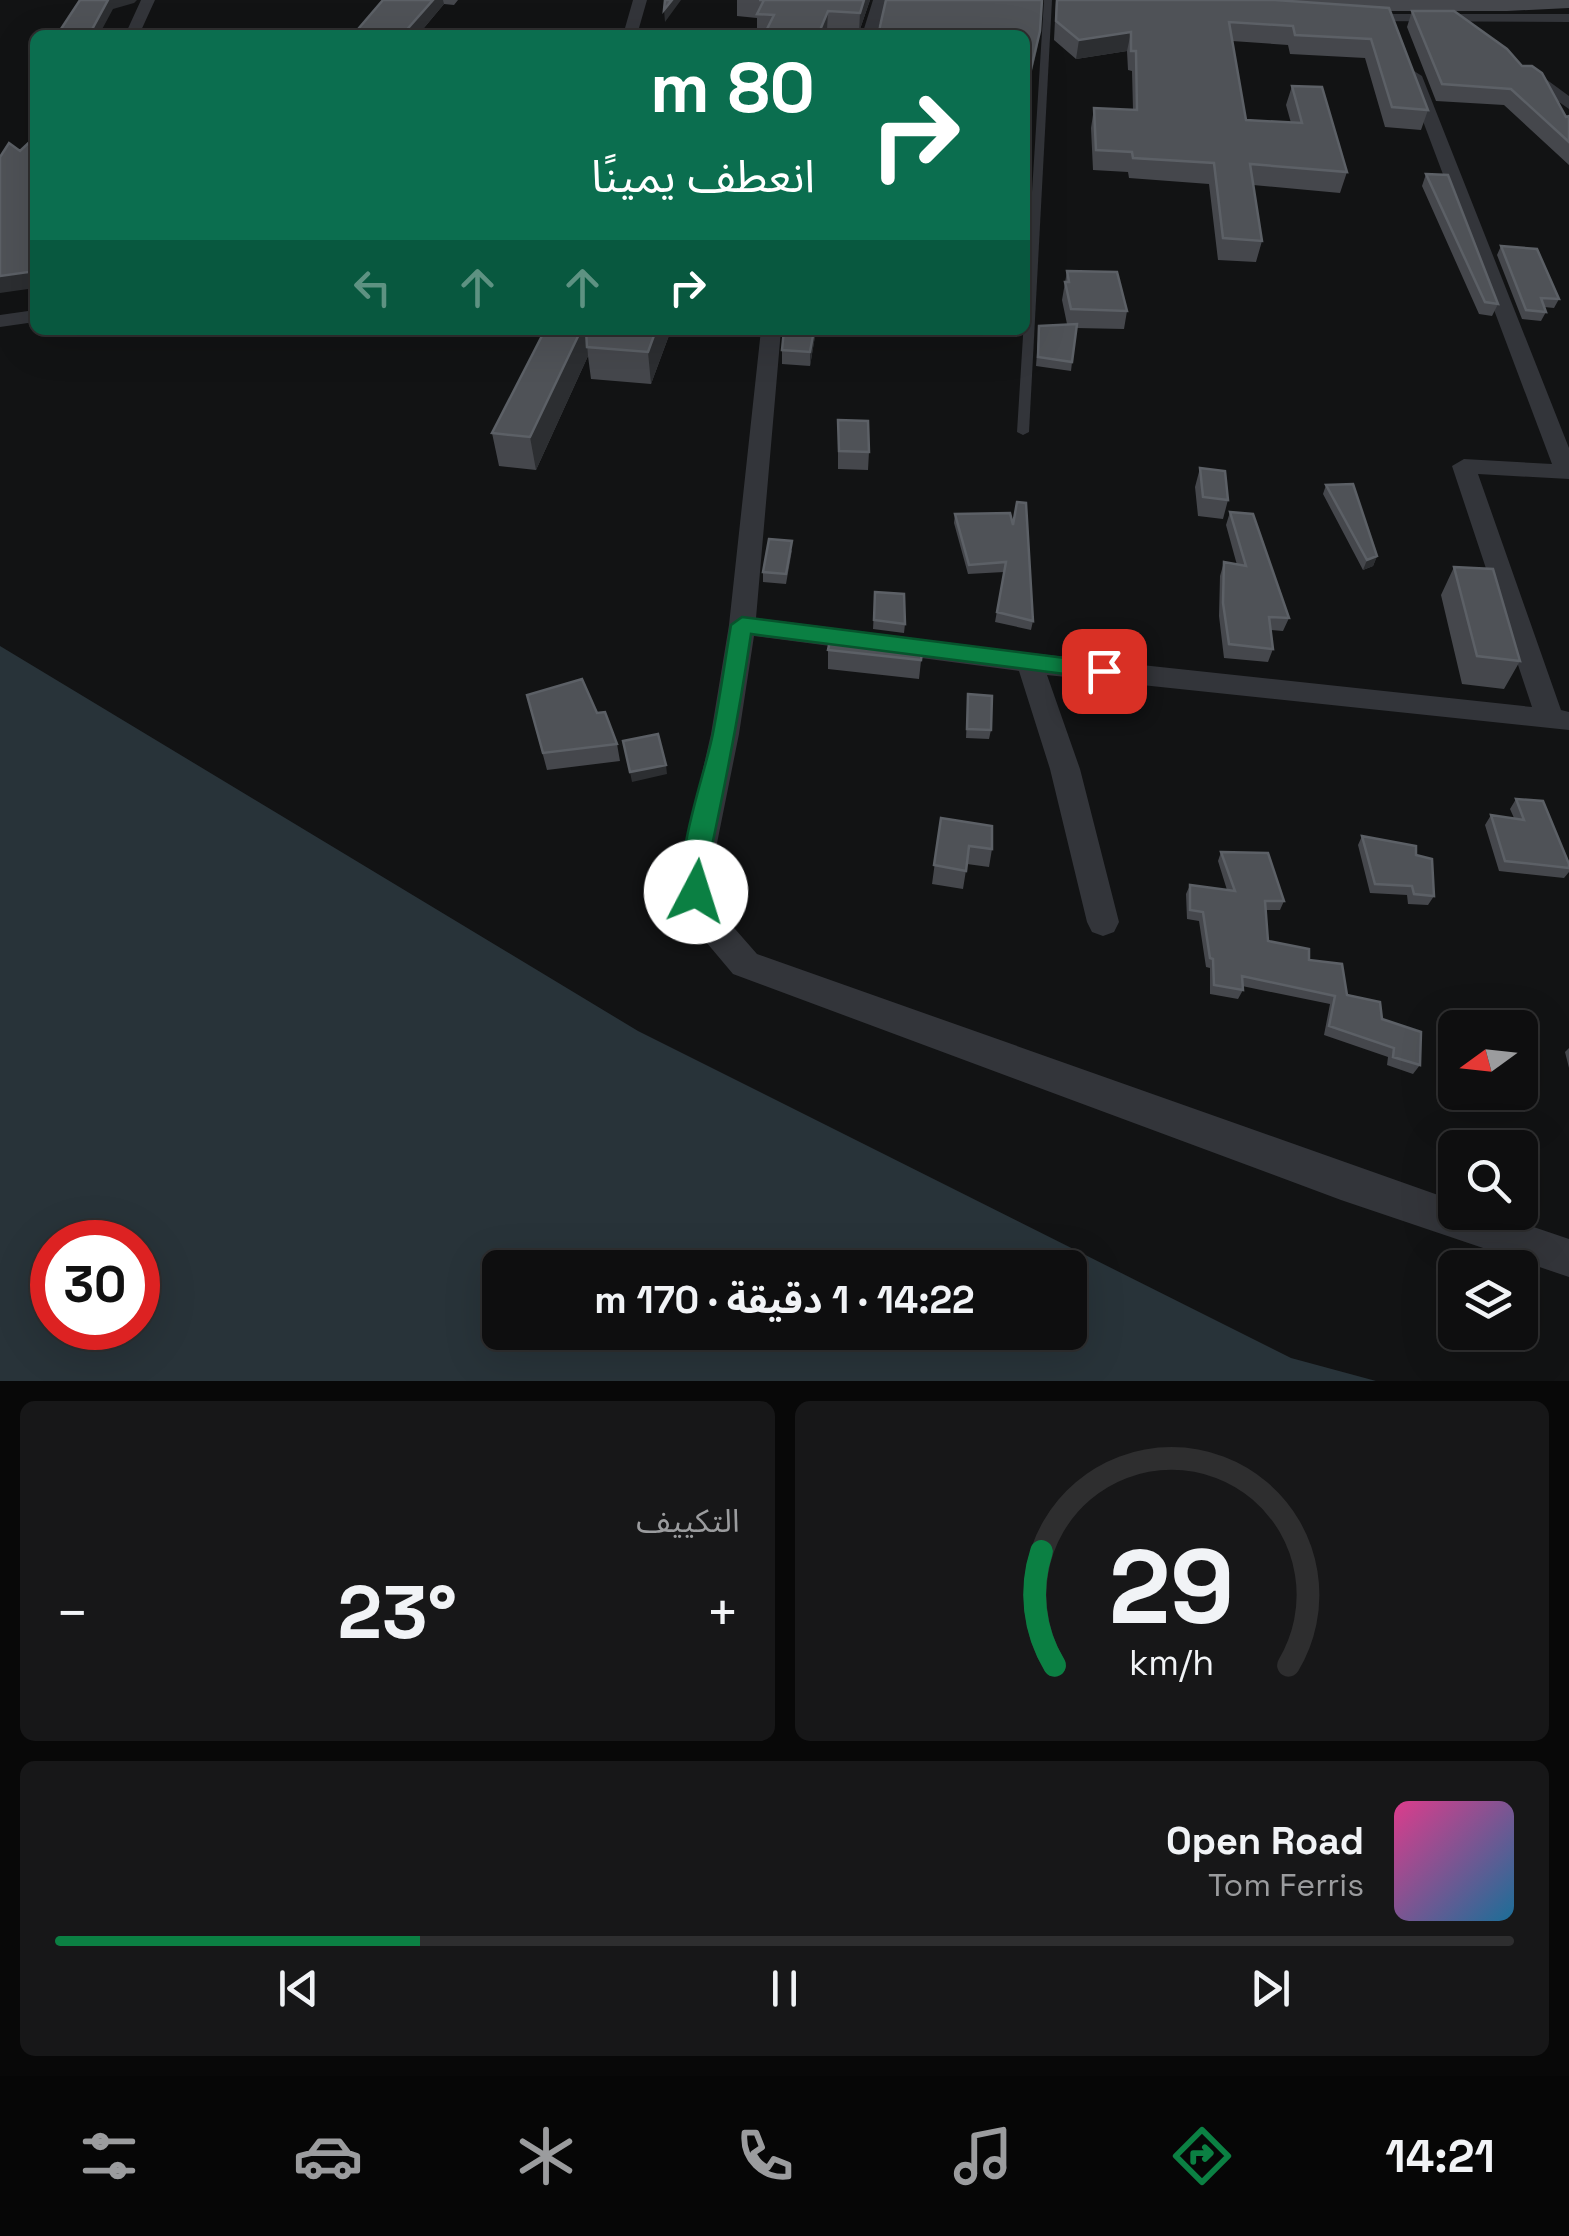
<!DOCTYPE html>
<html lang="ar">
<meta charset="utf-8">
<style>
body{margin:0;font-family:"Space Grotesk","Noto Sans Arabic",sans-serif;background:#171718;color:#f1f3f6;direction:rtl;height:100vh;display:flex;flex-direction:column;font-size:38px;white-space:nowrap}
*{box-sizing:border-box;margin:0}
p{font-size:32px;color:#9b9c9e}
.icon{flex:none;width:55px;height:55px;fill:none;stroke:currentColor;stroke-width:2;stroke-linecap:round;stroke-linejoin:round}
.map{position:relative;height:1381px;overflow:hidden;direction:ltr}
.side{display:flex;flex-direction:column;gap:20px;padding:20px;background:#080808;flex:1}
.side>*{flex:none}
.hud{position:absolute;left:30px;top:30px;width:1000px;height:305px;border-radius:15px;box-shadow:0 10px 40px #0002,0 0 0 2px #2e2e2f;direction:rtl;background:#0b6e4f;color:#fff;overflow:hidden}
.needle{width:65px;rotate:255deg}
.buttons{position:absolute;left:1438px;top:1010px;display:grid;gap:20px}
.buttons a{display:grid;place-items:center;width:100px;height:100px;border-radius:15px;background:#0e0e0f;box-shadow:0 10px 40px #0002,0 0 0 2px #2e2e2f;font-size:50px}
.speed{position:absolute;left:30px;top:1220px;display:flex;gap:20px;font-size:50px;font-weight:700;text-align:center}
.speed>*{display:grid;place-content:center;width:130px;height:130px;border-radius:50%;background:#0e0e0f;box-shadow:0 10px 40px #0002,0 0 0 2px #2e2e2f;line-height:1}
.speed .limit{border:15px solid #d22;background:#fff;color:#111}
.pin{position:absolute;display:grid;place-items:center;width:85px;height:85px;color:#fff;margin:-42px;border-radius:20px;box-shadow:0 5px 15px #0006}
.me{position:absolute;width:110px;margin:-55px;rotate:5deg;stroke-linejoin:round;filter:drop-shadow(0 0 8px #0008)}
.turn{display:flex;align-items:center;gap:35px;height:210px;padding:0 50px;font-size:45px}
.turn .icon{width:130px;height:130px;stroke-width:2.5}
.turn b{display:block;font-size:70px;line-height:85px}
.lanes{display:flex;align-items:center;height:95px;padding:0 50px;background:#0003;justify-content:center;gap:50px;direction:ltr}
.lanes .off{opacity:.35}
.big{font-size:75px;font-weight:700;line-height:1.1}
.side .card{flex:1;display:flex;flex-direction:column;justify-content:center;gap:15px;min-width:0;padding:0 35px;border-radius:15px;background:#171718}
.side .dial{align-items:center;gap:0}
.dial svg{height:260px;overflow:visible;fill:none;stroke:#2e2e2f;stroke-width:7;stroke-linecap:round;text-anchor:middle}
.dial text{fill:#f1f3f6;stroke:none}
.song{display:flex;align-items:center;gap:30px}
.cover{width:120px;height:120px;border-radius:15px;background:linear-gradient(135deg,hsl(330 70% 55%),hsl(200 70% 35%))}
.played{height:10px;border-radius:5px;background:linear-gradient(90deg,#0b8043 25%,#2e2e2f 25%)}
.keys{display:flex;justify-content:space-around;direction:ltr}
.heat{display:flex;justify-content:space-between;align-items:center;font-size:55px;direction:ltr}
.side .tiles{flex:1;display:grid;gap:20px;grid-template-columns:1fr 1fr}
.card:last-child{grid-column:span 2}
.trip{position:absolute;left:482px;top:1250px;width:605px;height:100px;border-radius:15px;background:#0e0e0f;box-shadow:0 10px 40px #0002,0 0 0 2px #2e2e2f;font-weight:700;line-height:100px;text-align:center;direction:rtl}
.dock{display:flex;height:160px;justify-content:space-around;align-items:center;background:#060606;color:#9b9c9e}
.dock .icon{width:70px;height:70px}
.dock .current{color:#0b8043}
.dock b{font-size:45px;color:#f1f3f6}
.map>svg:first-child{display:block}
.water{fill:#283339;fill-rule:evenodd}
.lines{fill:none;stroke-linecap:round;stroke-linejoin:round}
.service{fill:#33353a;fill-rule:evenodd}
.minor{fill:#33353a;fill-rule:evenodd}
.wall{fill:#45474c}
.shaded-wall{fill:#2c2e31}
.building{fill:#4f5257;stroke:#5c6066;stroke-width:2.5}
.route{fill:#0b8043;stroke:#07532c;stroke-width:2.5}
</style>
<div class="map">
<svg width="1569" height="1381" viewBox="0 0 1569 1381">
<rect width="100%" height="100%" fill="#121314"/>
<path class="water" d="M0 646 638 1031 1291 1358 1376 1381H0ZM52 1242H138V1328H52ZM500 1268H1070V1332H500Z"/>
<g class="lines">
<path class="service" d="M1044 0H1052L1029 432 1023 435 1017 432Z"/>
<path class="minor" d="M141 0H155L139 35H125Z
M633 0H647L637 35H623Z
M873 0H887L876 35H862Z
M1351 14H1569V22L1356 21 1349 17Z
M1516 66H1528L1569 96V109L1516 72Z
M1414 71 1422 76 1569 448V479L1478 474 1561 710 1569 712V730L1047 675 1080 769 1119 922 1114 932 1103 936 1092 932 1087 922 1050 769 1019 671 754 636 739 734 710 878 721 913 757 954 1455 1201V1212H1489L1569 1239V1277L1341 1200 733 974 696 930 678 878 711 734 729 625 761 330H781L756 618 1030 653 1532 707 1452 466 1464 459 1552 464 1406 76Z
M35 310V322L0 327V315Z"/>
</g>
<path class="wall" d="M383 0H458L454 5 444 4 418 35H353Z
M737 0H870L859 32 827 30 825 35H764L765 34 757 33V18L737 16Z
M1056 0H1569V8L1507 11H1390L1428 110 1421 130 1385 127 1365 58 1290 54 1288 45 1232 41 1246 120 1291 123 1286 105 1292 86 1347 172 1340 193 1253 185 1262 241 1256 262 1218 260 1209 184 1129 178 1128 172 1093 170 1091 128 1094 108 1133 110 1132 71 1128 70 1127 51 1076 59 1054 40Z
M1412 11 1566 117 1569 116V165L1504 105 1436 101 1407 27Z
M1426 174 1498 304 1492 316 1479 314 1422 186Z
M1501 246 1559 299 1554 308 1544 307 1546 312 1541 321 1522 319 1497 255Z
M1067 271 1127 311 1124 329 1076 328 1071 371 1036 366 1039 326 1067 324 1062 300Z
M545 330H671L651 384 591 379 588 356 536 470 499 466 492 433Z
M816 330 810 366 782 364V350Z
M838 420 869 452 868 470 838 469Z
M1200 468 1228 500 1223 519 1198 516 1195 487Z
M1326 485 1377 556 1373 566 1363 570 1323 494Z
M1230 512 1289 618 1283 631 1271 630 1273 649 1268 662 1224 658 1219 616 1220 576 1224 562 1237 565 1226 525Z
M1010 513 1033 621 1031 630 995 622 1004 572 968 574 954 523 955 514Z
M792 550 786 584 763 582V572Z
M1454 567 1520 661 1504 689 1462 684 1441 595Z
M875 592 905 624 904 633 873 629Z
M923 643 919 679 828 669V650Z
M968 694 991 730 989 739 966 738Z
M527 695 597 713 617 744 620 761 547 770Z
M1516 799 1569 864V872L1564 878 1499 871 1485 825 1491 815 1514 818 1510 809Z
M941 818 992 849 989 867 967 864 963 889 932 884Z
M1362 836 1434 896 1428 905 1408 904 1407 895 1370 893 1358 845Z
M1221 852 1284 901 1280 910H1266L1268 941 1309 960 1347 995 1382 1019 1420 1065 1413 1074 1387 1065 1388 1057 1324 1035 1330 1004 1242 986 1243 990 1238 999 1210 994V968L1206 967 1199 921 1187 919 1186 894 1190 885 1227 890 1218 861Z
M1569 1048V1068L1565 1052Z"/>
<path class="shaded-wall" d="M108 0H137L134 3 113 9 99 35H89Z
M433 0H443L444 4 418 35H402Z
M672 0H681L665 22 664 10Z
M864 0H870L859 32 860 13Z
M828 11 827 30 825 35H818Z
M1040 31 1037 50 1025 102V94Z
M1131 32 1127 51 1076 59 1079 40Z
M35 241V288L0 293V276L33 245Z
M581 330H586L588 356 536 470 530 437Z
M656 330H671L651 384 648 352Z
M814 330H816L810 366V352Z
M1377 556 1373 566 1363 570 1367 560Z
M666 765 667 774 632 782 630 772Z"/>
<path class="building" d="M80 0H108L89 35H57Z
M383 0H433L402 35H353Z
M665 0H672L664 10Z
M759 0H864L860 13 828 11 818 35H764L774 15 757 14 764 0Z
M886 0H1042L1040 31 1025 94V35H878Z
M1057 0H1275L1389 8 1428 110 1392 107 1371 39 1295 35 1293 26 1229 22 1246 120 1302 123 1292 86 1322 87 1347 172 1250 164 1262 241 1223 238 1214 163 1133 158 1132 152 1096 150 1094 108 1137 110 1136 51H1131V32L1079 40 1056 21Z
M1412 11H1454L1507 49 1522 66H1532L1542 73 1566 117 1569 116V142L1511 89 1442 84Z
M35 137V241L29 272 0 276V157L9 143 20 151Z
M1426 174 1448 175 1498 304 1485 302Z
M1501 246 1537 249 1559 299 1541 298 1546 312 1526 310Z
M1067 271 1117 272 1127 311 1071 309 1065 282H1069Z
M1077 324 1072 362 1038 357 1039 326Z
M545 330H581L530 437 492 433Z
M586 330H656L648 352 587 347Z
M784 330H814L810 352 782 350Z
M838 420 868 421 869 452 839 451Z
M1200 468 1225 471 1228 500 1203 497Z
M1353 484 1377 556 1367 560 1326 485Z
M1017 502 1026 503 1033 621 997 612 1006 562 969 565 955 514 1010 513 1013 525Z
M1230 512 1253 514 1289 618 1269 617 1273 649 1229 644 1223 603 1224 562 1246 566Z
M769 539 792 541 786 574 763 572Z
M1454 567 1493 569 1520 661 1477 656Z
M875 592 904 594 905 624 874 620Z
M832 631 923 643 921 660 828 650Z
M582 679 597 713 605 712 617 744 543 753 527 695Z
M968 694 992 696 991 730 967 729Z
M658 734 666 765 630 772 623 741Z
M1516 799 1543 801 1569 864V868L1505 861 1491 815 1524 820Z
M941 818 992 826V849L969 846 966 871 934 865Z
M1362 836 1416 846V855L1432 859 1434 896 1414 894 1412 886 1375 884Z
M1221 852 1268 853 1284 901H1265L1268 941 1309 949V960L1342 964 1347 995 1380 1002 1382 1019 1421 1032 1420 1065 1393 1057 1394 1048 1329 1026 1335 996 1242 976 1243 990 1214 985 1213 959 1210 958 1203 912 1190 910V885L1235 891Z"/>
<path class="route" d="M742 617 1104 663 1115 671 1104 679 751 634C740 708 726 781 710 855 707 870 712 886 705 900L696 903 687 900C670 866 706 772 713 733 720 697 725 661 731 625Z"/>
</svg>
<div class="buttons">
<a><svg class="needle" viewBox="-14 -14 28 28"><path d="M0-13l5 13h-10z" fill="#e53935"/><path d="M0 13l5-13h-10z" fill="#9b9c9e"/></svg></a>
<a><svg class="icon" aria-label="search" viewBox="0 0 24 24"><circle cx="10" cy="10" r="6"/><path d="M15 15l6 6"/></svg></a>
<a><svg class="icon" aria-label="layers" viewBox="0 0 24 24"><path d="M12 4l9 5-9 5-9-5zM3 14l9 5 9-5"/></svg></a>
</div>
<div class="speed"><div class="limit">30</div></div>
<div class="pin" style="left:1104px;top:671px;background:#d93025"><svg class="icon" aria-label="arrive" viewBox="0 0 24 24"><path d="M6 21V4h12l-3 4 3 4H6"/></svg></div>
<svg class="me" style="left:696px;top:892px" viewBox="-20 -20 40 40"><circle r="19" fill="#fff"/><path d="M0-13L10 11 0 6-10 11z" fill="#0b8043"/></svg>
<div class="trip">14:22 · 1 دقيقة · 170 m</div>
<div class="hud">
<div class="turn"><svg class="icon" aria-label="right" viewBox="0 0 24 24"><path d="M7 20v-9h11M14 6l5 5-5 5"/></svg><div><b>80 m</b>انعطف يمينًا</div></div>
<div class="lanes"><svg class="icon off" aria-label="left" viewBox="0 0 24 24"><path d="M17 20v-9H6M10 6l-5 5 5 5"/></svg><svg class="icon off" aria-label="ahead" viewBox="0 0 24 24"><path d="M12 20V5M6 11l6-6 6 6"/></svg><svg class="icon off" aria-label="ahead" viewBox="0 0 24 24"><path d="M12 20V5M6 11l6-6 6 6"/></svg><svg class="icon" aria-label="right" viewBox="0 0 24 24"><path d="M7 20v-9h11M14 6l5 5-5 5"/></svg></div>
</div>
</div>
<section class="side">
<div class="tiles">
<div class="card dial"><svg viewBox="0 0 100 80">
<path d="M14 69A42 42 0 1 1 86 69"/>
<path d="M14 69A42 42 0 0 1 10 34" stroke="#0b8043"/>
<text x="50" y="56" font-size="32" font-weight="700">29</text>
<text x="50" y="72" font-size="11">km/h</text>
</svg></div>
<div class="card"><p>التكييف</p>
<div class="heat"><a>−</a><b class="big">23°</b><a>+</a></div>
</div>
<div class="card">
<div class="song"><i class="cover"></i><div><b>Open Road</b><p>Tom Ferris</p></div></div>
<div class="played"></div>
<div class="keys"><svg class="icon" aria-label="previous" viewBox="0 0 24 24"><path d="M18 5L8 12l10 7zM5 5v14"/></svg><svg class="icon" aria-label="pause" viewBox="0 0 24 24"><path d="M8 5v14M16 5v14"/></svg><svg class="icon" aria-label="next" viewBox="0 0 24 24"><path d="M6 5l10 7-10 7zM19 5v14"/></svg></div>
</div>
</div>
</section>
<nav class="dock">
<b>14:21</b>
<svg class="icon current" aria-label="directions" viewBox="0 0 24 24"><path d="M12 3l9 9-9 9-9-9zM9 14v-3h6M13 9l2 2-2 2"/></svg>
<svg class="icon" aria-label="music" viewBox="0 0 24 24"><path d="M9 18V5l10-2v13"/><circle cx="6" cy="18" r="3"/><circle cx="16" cy="16" r="3"/></svg>
<svg class="icon" aria-label="phone" viewBox="0 0 24 24"><path d="M5 4h4l2 5-3 2q2 4 5 5l2-3 5 2v4C11 20 4 13 5 4z"/></svg>
<svg class="icon" aria-label="climate" viewBox="0 0 24 24"><path d="M12 3v18M4 7l16 10M4 17L20 7"/></svg>
<svg class="icon" aria-label="car" viewBox="0 0 24 24"><path d="M5 17H2v-5l4-1 3-4h7l3 4 3 1v5h-3M9 17h6M6 11h13"/><circle cx="7" cy="17" r="2"/><circle cx="17" cy="17" r="2"/></svg>
<svg class="icon" aria-label="filters" viewBox="0 0 24 24"><path d="M4 7h16M4 17h16"/><circle cx="9" cy="7" r="2"/><circle cx="15" cy="17" r="2"/></svg>
</nav>
